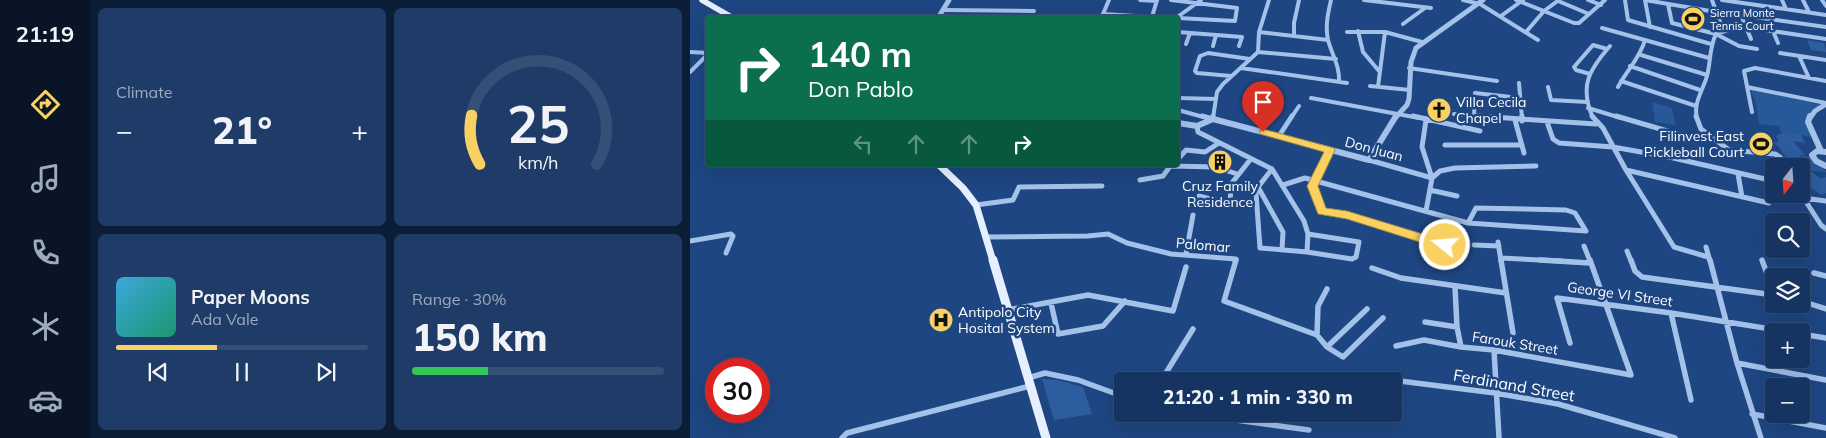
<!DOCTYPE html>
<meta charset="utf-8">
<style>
body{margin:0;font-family:Mulish,sans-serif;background:#1f3c68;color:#f1f3f6;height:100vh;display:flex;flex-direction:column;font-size:19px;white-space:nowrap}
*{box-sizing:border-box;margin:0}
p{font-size:16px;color:#9eaabe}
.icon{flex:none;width:28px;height:28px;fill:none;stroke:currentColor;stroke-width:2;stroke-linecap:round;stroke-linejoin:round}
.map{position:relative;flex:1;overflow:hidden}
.details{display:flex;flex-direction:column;gap:8px;padding:8px;background:#0c1d36;width:600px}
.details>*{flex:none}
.guide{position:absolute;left:15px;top:15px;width:475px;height:152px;border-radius:5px;box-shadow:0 5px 20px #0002,0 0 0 1px #354f77;background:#0b6e4f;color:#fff;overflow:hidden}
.needle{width:32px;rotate:197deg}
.buttons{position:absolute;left:1075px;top:158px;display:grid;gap:10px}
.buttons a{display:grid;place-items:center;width:45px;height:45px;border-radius:5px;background:#163462;box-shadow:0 5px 20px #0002,0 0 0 1px #354f77;font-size:25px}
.speed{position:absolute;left:15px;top:358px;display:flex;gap:10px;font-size:25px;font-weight:700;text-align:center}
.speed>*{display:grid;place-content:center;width:65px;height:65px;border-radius:50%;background:#163462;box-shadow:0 5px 20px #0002,0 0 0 1px #354f77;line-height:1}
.speed .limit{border:8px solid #d22;background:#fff;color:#111}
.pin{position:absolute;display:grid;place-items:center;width:42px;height:42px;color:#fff;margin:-51px -21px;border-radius:50% 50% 50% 0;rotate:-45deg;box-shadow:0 0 5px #0007}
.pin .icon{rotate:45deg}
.me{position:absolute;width:55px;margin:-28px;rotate:287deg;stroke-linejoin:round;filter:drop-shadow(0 0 4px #0008)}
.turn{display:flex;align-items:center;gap:18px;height:105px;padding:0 20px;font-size:22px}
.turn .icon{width:65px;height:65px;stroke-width:2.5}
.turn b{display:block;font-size:35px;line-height:42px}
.lanes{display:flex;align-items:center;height:48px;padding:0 20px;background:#0003;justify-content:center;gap:25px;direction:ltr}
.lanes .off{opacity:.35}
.big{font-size:38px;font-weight:800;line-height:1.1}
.details .tile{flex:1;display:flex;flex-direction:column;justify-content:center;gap:8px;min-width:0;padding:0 18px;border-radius:8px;background:#1f3c68}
.details .dial{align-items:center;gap:0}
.dial svg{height:130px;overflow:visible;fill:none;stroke:#354f77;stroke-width:7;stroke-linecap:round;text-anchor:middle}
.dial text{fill:#f1f3f6;stroke:none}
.song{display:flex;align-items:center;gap:15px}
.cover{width:60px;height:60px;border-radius:8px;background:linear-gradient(135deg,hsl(200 70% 55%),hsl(160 70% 35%))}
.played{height:5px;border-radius:2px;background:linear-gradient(90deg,#f8d162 40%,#354f77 40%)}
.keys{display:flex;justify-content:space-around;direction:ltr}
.heat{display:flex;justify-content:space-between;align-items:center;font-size:28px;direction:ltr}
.charge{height:8px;border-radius:4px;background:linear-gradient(90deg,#34c759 30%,#354f77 0)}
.details .tiles{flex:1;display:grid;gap:8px;grid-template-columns:repeat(2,1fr)}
.trip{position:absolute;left:424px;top:372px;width:288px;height:50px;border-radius:5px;background:#163462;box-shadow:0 5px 20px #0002,0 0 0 1px #354f77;font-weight:800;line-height:50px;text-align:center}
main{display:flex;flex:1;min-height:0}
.tabs{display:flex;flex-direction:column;width:90px;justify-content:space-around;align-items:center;background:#091527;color:#9eaabe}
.tabs .icon{width:35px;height:35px}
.tabs .selected{color:#f8d162}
.tabs b{font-size:22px;color:#f1f3f6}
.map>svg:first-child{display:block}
.green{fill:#27589a}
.building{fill:#2d5d9f}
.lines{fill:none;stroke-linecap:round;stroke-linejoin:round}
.minor-far2{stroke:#a3c1e9;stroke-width:4}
.minor-far1{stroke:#a3c1e9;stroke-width:5}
.minor{stroke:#a3c1e9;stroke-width:5.5}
.tertiary-far1{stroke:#a3c1e9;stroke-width:5}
.tertiary{stroke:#a3c1e9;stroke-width:6}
.primary-far2{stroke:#e6effe;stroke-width:5.5}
.primary-far1{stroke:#e6effe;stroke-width:7}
.primary{stroke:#e6effe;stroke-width:9}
.route{fill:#f8d162;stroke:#a18840}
.labels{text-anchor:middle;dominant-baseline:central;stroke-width:5;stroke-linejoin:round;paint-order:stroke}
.far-poi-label{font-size:11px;fill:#fff;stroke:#1e4682;text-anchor:start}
.poi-label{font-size:14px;fill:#fff;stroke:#1e4682;text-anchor:start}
.street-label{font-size:14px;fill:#fff;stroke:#1e4682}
.near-street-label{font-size:16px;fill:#fff;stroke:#1e4682}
</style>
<main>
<nav class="tabs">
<b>21:19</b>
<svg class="icon selected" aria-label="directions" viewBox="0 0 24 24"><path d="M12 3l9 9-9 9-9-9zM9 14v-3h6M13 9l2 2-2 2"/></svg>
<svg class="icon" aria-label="music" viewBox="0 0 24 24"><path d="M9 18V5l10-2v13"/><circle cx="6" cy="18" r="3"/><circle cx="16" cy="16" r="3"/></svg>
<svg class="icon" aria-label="phone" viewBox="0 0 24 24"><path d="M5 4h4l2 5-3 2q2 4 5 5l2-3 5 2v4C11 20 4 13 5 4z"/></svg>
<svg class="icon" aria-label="climate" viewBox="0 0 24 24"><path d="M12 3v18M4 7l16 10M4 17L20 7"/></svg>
<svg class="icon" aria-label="car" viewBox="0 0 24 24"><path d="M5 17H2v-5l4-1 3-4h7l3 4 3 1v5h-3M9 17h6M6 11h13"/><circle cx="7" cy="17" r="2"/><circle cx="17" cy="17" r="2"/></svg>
</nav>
<section class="details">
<div class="tiles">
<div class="tile"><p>Climate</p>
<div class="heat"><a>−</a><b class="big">21°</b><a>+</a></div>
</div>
<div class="tile dial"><svg viewBox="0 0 100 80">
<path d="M14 69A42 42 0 1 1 86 69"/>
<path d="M14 69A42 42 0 0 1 9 39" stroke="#f8d162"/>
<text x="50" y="56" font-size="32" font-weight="700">25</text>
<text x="50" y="72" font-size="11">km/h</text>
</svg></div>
<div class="tile">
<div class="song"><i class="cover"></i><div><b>Paper Moons</b><p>Ada Vale</p></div></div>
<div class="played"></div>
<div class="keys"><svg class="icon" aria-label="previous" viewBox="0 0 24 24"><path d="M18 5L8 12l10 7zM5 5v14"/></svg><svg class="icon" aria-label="pause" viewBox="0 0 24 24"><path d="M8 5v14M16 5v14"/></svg><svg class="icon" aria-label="next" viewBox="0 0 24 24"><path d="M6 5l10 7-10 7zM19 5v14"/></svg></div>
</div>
<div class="tile"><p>Range · 30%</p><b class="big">150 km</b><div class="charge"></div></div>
</div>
</section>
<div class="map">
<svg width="1136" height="438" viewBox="0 0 1136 438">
<rect width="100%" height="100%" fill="#1e4682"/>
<path class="green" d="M1060 89 1133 105C1113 114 1114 117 1122 137L1091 132 1089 126 1069 124 1066 103Z
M962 102 982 108 986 125 965 122Z
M1111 155C1122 156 1130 163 1136 172L1111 170V166H1106L1102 160 1114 161Z"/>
<path class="building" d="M1117 40 1134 43 1136 52 1121 50Z
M1094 132 1111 135 1115 143 1103 141 1115 155H1110L1113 160 1096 158 1089 147 1084 143 1089 141 1086 136Z
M1122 172 1131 179 1136 177V193L1131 195 1117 185 1121 184 1111 176Z
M352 379 367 380 393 387 402 414 364 420Z"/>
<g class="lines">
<path class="minor-far2" d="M419 0 413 14 479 18
M450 0 467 1
M481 0 547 8 545 21 488 18
M641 0C638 13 635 26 638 40 642 55 650 66 649 82
M674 0 741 8
M773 0 790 4 848 40
M826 0 884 23H889L915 0
M898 0 911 5
M935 0 938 20 1021 44
M955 0 1026 12
M955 0 960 27
M1022 0 1033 30
M1032 0 1136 15
M1092 0 1096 9
M1113 0 1119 12
M1132 0 1136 6
M868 1 899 14
M978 4 982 23 1026 34 1049 46 1067 49
M253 10 344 11
M811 16 833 0
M462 17 467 0
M486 18 511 0
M713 24 735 8
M912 28 1019 58
M668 31 673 52 689 71
M1083 31 1088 43
M488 32 552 37 549 46
M569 32 638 40
M657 32H695L732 42
M836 32 854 11 869 0
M604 36V23L609 0
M1061 39 1051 15 1136 27
M496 44 500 33
M523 46 526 35
M0 52 18 53
M568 52 646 59
M1090 53 1136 60
M951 55 1017 75
M1109 56 1119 78
M940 66 1010 90
M551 68 657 83
M719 68 807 81
M0 72 18 54
M900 74 886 70 884 67 903 45 917 49
M541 76 507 73 505 71 510 56 518 53 560 59
M931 81 1006 106
M829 83 832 118
M680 86 720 90
M688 87 695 32
M858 87 861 100 897 102
M928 87C937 70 950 58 955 40
M1057 87 1136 103
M488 98 526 99
M621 98 729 118
M898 108 931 118
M488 110 517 118
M1062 112 1054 71 1065 68 1136 81
M764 114 800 118
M784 116 785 93 830 98
M523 118 527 92 533 84 568 52 569 32 579 0
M601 118 609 106
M903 118C889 86 899 70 920 46
M1007 118C1003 103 1013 90 1017 76 1021 61 1019 48 1026 34L1048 27H1055L1136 39"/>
<path class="minor-far1" d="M512 116 523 119V116
M723 116 790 131
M787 116 906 124
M832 116V121
M902 116 913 128 936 170 984 247 1018 257
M926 116 991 135
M1006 116 1011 129 1039 150 1085 154 1090 157 1095 166
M736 120 732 147 742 178 736 211
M825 120 834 153
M857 122 863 139 869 143 923 147 979 157 1075 179
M507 126 508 132 582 169 614 221 618 234 617 252
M589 136 602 116
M755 145H832
M640 150 623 186 632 211 657 215 755 245 764 243 767 220
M488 159 496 150 515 152 529 143
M679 160 742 178
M481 166 526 167 547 174
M582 169 568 187 566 193 570 248 617 252 662 259 666 257 669 242 618 234
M936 170 1079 203
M1048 174 1052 197
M742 178 750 171 765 168 846 166
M450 180 473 176 481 165
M593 185 615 178 778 223
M568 187 593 232 592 250
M740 190 767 196
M1111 194 1131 225 1136 229
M509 196 540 204 541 184 560 160
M1113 198 1136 201
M286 205 323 200 329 187 412 186
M786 208 876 210 885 213 896 231 778 223Z
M297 237 398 236 418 234 437 243 481 254 546 259 545 261
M0 241 41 234 43 236 36 253
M808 242 811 261
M784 245 809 246
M894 246 900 261
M1016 247 1020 261
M937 251 941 261
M496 254 503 215
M811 258 872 261"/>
<path class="minor" d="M546 260 534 301 627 335 637 347 677 309
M811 260 823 333
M850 260 900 263
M941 260 945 271 952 277 1084 295
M1020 260 1047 363 1071 438
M1072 260 1084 293
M682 268 711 278 816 293
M1124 273 1136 276
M765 287 767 327 771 347
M1111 301 1136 309
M361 303 368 334 413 326 435 301
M318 310 398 295 483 311 496 267
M981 313 1001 400
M735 322 767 327
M1111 334 1136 338
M627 335 628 306 637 289
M880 343 867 298 981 313 1093 331
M706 346 734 340 771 347 804 350 941 375 900 260
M637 347 653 357 693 318
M804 350 809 438
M1047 363 1136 380
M338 378 355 373 388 380 432 396
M686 378 805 393 868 404 985 438
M471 381 503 329
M502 414 619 430
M1062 414 1136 428
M152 438 157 433 340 386"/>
<path class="tertiary-far1" d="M248 18 259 0
M705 118 717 105 719 99 721 62 726 48 793 0
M1120 118 1125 111 1136 104"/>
<path class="tertiary" d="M1120 116 1118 122 1131 151
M488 123 507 126 523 119 679 160 706 116
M1136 152 1127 151 1122 155 1126 161 1136 166"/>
<path class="primary-far2" d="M12 0 43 18"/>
<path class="primary-far1" d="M249 165 273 188 286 205 303 261"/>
<path class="primary" d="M303 260 356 438"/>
</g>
<path class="route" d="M573 129 644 148 645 150 628 186 636 208 657 211 759 242 761 245 759 248 755 250 657 219 628 214 617 186 634 152 570 134V130Z"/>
<defs>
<symbol id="stadium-disc" viewBox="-11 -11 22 22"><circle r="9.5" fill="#f8d162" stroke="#1e4682"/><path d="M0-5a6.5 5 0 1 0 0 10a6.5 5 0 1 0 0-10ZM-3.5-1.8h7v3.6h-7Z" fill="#111"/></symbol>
<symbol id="church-disc" viewBox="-11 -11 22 22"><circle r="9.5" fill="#f8d162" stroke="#1e4682"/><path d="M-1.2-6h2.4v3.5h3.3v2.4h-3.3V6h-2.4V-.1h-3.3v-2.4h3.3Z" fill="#111"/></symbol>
<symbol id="building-disc" viewBox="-11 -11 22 22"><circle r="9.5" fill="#f8d162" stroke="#1e4682"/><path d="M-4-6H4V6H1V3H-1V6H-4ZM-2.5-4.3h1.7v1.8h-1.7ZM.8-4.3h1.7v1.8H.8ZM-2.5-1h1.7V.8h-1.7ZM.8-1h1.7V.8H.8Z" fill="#111"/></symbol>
<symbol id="hospital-disc" viewBox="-11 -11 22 22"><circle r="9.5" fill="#f8d162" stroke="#1e4682"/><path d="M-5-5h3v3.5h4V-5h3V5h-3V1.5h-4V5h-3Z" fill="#111"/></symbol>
</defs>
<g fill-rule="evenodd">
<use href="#stadium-disc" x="989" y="5" width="28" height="28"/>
<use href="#church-disc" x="735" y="96" width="28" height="28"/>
<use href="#stadium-disc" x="1057" y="130" width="28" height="28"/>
<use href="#building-disc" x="516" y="148" width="28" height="28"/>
<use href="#hospital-disc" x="237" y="306" width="28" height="28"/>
</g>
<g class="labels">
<g class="far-poi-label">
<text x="1020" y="13">Sierra Monte<tspan x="1020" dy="13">Tennis Court</tspan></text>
</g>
<g class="poi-label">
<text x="766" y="102">Villa Cecila<tspan x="766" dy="16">Chapel</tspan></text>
<text x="1054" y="136" text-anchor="end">Filinvest East<tspan x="1054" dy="16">Pickleball Court</tspan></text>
<text x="530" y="186" text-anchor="middle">Cruz Family<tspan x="530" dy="16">Residence</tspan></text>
<text x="268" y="312">Antipolo City<tspan x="268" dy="16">Hosital System</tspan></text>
</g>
<g class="street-label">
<text transform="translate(684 149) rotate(15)">Don Juan</text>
<text transform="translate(513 245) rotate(5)">Palomar</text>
<text transform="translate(930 294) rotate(8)">George VI Street</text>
<text transform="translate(825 343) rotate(9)">Farouk Street</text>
</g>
<g class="near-street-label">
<text transform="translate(824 385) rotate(10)">Ferdinand Street</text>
</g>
</g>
</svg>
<div class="buttons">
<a><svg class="needle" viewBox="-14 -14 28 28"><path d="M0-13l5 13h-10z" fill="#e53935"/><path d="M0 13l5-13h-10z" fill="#9eaabe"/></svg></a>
<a><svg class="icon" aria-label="search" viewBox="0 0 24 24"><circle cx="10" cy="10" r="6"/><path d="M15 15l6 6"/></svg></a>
<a><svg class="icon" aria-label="layers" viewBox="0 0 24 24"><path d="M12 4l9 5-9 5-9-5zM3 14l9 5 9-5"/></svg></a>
<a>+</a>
<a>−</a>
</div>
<div class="speed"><div class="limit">30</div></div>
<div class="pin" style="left:573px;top:132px;background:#d93025"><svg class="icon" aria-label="arrive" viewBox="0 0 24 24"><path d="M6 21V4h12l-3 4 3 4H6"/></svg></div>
<svg class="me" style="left:755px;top:245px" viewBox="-20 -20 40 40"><circle r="17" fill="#f8d162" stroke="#fff" stroke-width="3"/><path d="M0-11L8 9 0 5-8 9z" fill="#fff"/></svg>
<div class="trip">21:20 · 1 min · 330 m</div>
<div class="guide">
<div class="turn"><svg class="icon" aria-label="right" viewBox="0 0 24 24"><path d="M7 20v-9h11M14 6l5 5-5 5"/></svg><div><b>140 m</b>Don Pablo</div></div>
<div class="lanes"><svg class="icon off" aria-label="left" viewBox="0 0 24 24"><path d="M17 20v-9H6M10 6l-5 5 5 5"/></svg><svg class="icon off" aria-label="ahead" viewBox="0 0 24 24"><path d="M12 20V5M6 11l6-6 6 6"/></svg><svg class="icon off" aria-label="ahead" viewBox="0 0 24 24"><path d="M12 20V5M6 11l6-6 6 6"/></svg><svg class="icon" aria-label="right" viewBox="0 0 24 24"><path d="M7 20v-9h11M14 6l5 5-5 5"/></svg></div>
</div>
</div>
</main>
